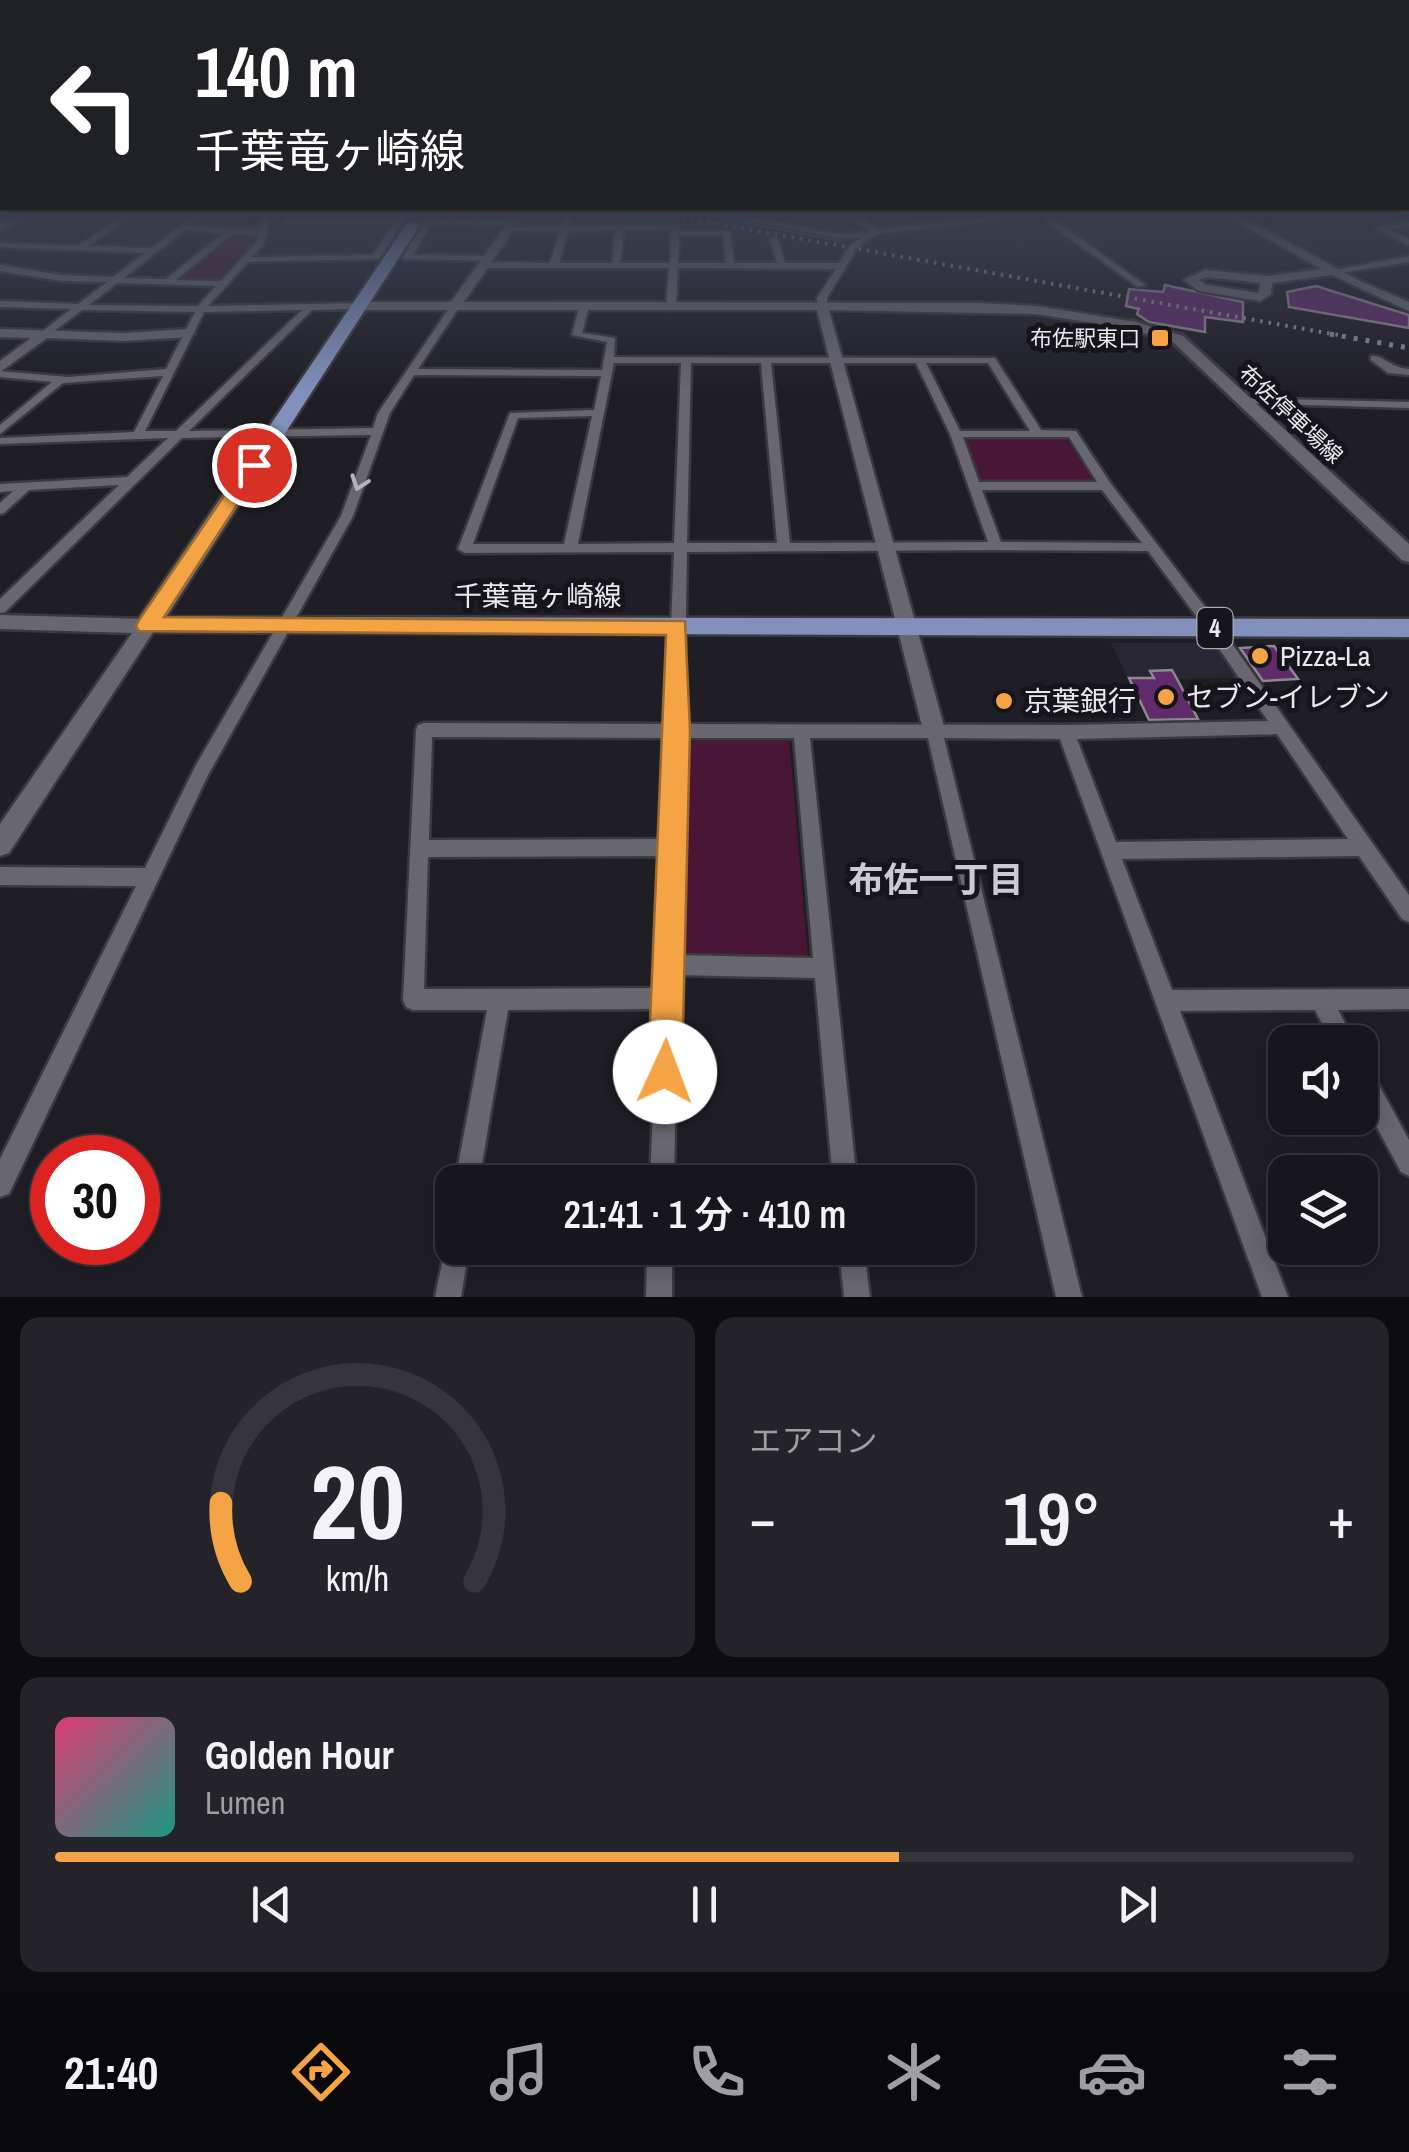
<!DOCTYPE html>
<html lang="ja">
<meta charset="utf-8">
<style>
body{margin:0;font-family:"Archivo Narrow","Noto Sans JP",sans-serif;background:#242329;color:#f1f3f6;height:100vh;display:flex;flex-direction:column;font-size:38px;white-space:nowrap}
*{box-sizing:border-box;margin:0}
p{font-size:32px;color:#9e9fa3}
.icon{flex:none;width:55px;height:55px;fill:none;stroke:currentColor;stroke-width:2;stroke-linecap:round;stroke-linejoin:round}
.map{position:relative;height:1297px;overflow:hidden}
.sheet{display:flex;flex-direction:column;gap:20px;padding:20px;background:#0d0c0f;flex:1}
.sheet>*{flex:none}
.top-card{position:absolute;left:0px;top:0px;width:1410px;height:210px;box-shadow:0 5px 25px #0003,0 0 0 2px #36353b;background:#202124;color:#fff;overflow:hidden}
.tools{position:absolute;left:1268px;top:1025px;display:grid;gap:20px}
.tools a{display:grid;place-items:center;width:110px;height:110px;border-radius:20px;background:#17161c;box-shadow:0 5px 25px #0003,0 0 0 2px #36353b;font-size:50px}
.speed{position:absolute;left:30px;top:1135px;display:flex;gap:20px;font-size:50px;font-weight:700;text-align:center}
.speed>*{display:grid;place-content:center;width:130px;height:130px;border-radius:50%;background:#17161c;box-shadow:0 5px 25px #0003,0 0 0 2px #36353b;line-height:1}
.speed .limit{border:15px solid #d22;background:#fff;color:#111}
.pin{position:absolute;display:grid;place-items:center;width:85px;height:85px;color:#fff;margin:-42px;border:5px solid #fff;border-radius:50%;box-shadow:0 2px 10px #0007}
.me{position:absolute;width:110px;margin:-55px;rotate:2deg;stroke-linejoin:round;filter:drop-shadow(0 0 8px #0008)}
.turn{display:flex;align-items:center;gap:35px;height:210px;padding:0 30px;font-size:45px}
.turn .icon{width:130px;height:130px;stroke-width:2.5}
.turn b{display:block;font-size:70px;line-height:85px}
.big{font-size:75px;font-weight:600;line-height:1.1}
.sheet .card{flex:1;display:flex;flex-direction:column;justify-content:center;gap:15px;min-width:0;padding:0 35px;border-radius:20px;background:#242329}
.sheet .dial{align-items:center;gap:0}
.dial svg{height:260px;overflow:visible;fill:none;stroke:#36353b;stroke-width:7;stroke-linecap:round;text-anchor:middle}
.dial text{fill:#f1f3f6;stroke:none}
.song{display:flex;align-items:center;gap:30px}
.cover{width:120px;height:120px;border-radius:15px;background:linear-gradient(135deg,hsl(340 70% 55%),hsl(170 70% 35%))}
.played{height:10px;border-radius:5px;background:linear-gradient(90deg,#f4a345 65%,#36353b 65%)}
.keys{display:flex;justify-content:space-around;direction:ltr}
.heat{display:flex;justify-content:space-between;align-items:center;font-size:55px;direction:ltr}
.sheet .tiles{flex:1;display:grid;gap:20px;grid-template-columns:1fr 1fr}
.card:last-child{grid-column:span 2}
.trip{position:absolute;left:435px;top:1165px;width:540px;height:100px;border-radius:20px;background:#17161c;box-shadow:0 5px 25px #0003,0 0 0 2px #36353b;font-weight:600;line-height:100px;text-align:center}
.tab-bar{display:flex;height:160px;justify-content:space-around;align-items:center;background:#09090b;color:#9e9fa3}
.tab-bar .icon{width:70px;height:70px}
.tab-bar .selected{color:#f4a345}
.tab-bar b{font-size:45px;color:#f1f3f6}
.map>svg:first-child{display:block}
.built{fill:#282632}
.green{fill:#491735}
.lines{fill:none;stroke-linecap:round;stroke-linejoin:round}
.stream{stroke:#286b95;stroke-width:4}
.building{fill:#5f2b6a;stroke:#8d878e;stroke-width:2.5}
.primary-tunnel{stroke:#3d3c43;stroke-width:14;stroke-dasharray:14 8;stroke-linecap:butt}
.minor-casing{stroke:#3a393f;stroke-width:5}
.tertiary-casing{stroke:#3a393f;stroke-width:5}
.secondary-casing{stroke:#3a393f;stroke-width:6}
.primary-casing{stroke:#3a393f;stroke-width:5}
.minor{fill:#68666f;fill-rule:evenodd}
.tertiary{fill:#68666f;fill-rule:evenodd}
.secondary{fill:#68666f;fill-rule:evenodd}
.primary{fill:#8190bc;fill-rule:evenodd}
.rail-far1{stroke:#8c8b91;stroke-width:4;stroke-dasharray:2.5 6;stroke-linecap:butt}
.rail{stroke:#8c8b91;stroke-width:5;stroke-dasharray:4 8;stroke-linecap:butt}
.oneway{stroke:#b5b4bb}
.route{fill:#f4a345;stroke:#9f6a2d;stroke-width:2.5}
.poi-dot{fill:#f4a345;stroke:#16151b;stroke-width:4}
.labels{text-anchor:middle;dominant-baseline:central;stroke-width:10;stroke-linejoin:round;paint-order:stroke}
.far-poi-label{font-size:22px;fill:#e9e8ed;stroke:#16151b;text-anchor:end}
.far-street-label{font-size:22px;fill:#e9e8ed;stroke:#16151b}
.shield{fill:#16151b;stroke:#aaa9ae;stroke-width:2.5}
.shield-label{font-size:25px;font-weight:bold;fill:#e9e8ed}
.street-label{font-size:28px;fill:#e9e8ed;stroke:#16151b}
.poi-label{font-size:28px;fill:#e9e8ed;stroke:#16151b;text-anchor:start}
.near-neighbourhood-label{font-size:35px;font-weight:bold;fill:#cccad4;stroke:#16151b}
</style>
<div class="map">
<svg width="1409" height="1297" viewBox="0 0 1409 1297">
<rect width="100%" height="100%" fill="#1f1e25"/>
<path class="built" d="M1111 643H1214L1237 678 1179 679 1201 721 1149 722Z"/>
<path class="green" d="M231 231 264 233 223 284 169 281Z
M963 438H1065L1095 481 978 482Z
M693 741H789L808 959H680L685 748Z"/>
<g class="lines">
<path class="stream" d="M685 210 840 240
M0 223 28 210"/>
</g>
<path class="building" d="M1165 285 1243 302V322L1205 317V332L1149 322 1137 314 1139 309 1126 306 1129 289 1163 292Z
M1316 286 1409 315V328L1289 307 1287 292Z
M1274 646 1298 679 1263 681 1240 648Z
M1172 670 1177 679 1198 719 1149 720 1129 678H1154L1150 671Z"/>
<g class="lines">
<path class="primary-tunnel" d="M413 225 423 210"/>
<defs>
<path id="minor" d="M38 210H49L0 230V225Z
M132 210H141L88 246 151 248 202 210H211L191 226 259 230 265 210H273L263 245 252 257 373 255 394 223H288L284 221 295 210H303L295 219H397L402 210H410L379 259 248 262 208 306 361 303 366 306 361 309 312 310 189 431 373 428 378 413 452 304 455 303 460 306 418 369 602 370 607 342 572 335 579 307 584 304 589 307 582 333 615 338 614 357 995 358 1041 430 1076 431 1111 484 1218 624 1409 895V922L1402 919 1359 856 1122 859 1172 990 1409 989V1009L1338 1010 1355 1042H1332L1315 1010 1180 1011 1288 1297H1262L1060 739 944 738 1082 1297H1056L928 738H810L857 1182H833L815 978 678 975 674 1182H650L657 1009 508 1010 479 1182H455L487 1010H413L406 1007 403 1000 416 730 418 725 424 723 667 724 674 552 465 553 458 549 510 413 594 410 601 376 414 375 390 413 353 516 208 775 9 1194 0 1197V1159L136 886 0 885V867L145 868 196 765 341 516 371 435 182 438 5 612 0 613V599L119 485 29 490 4 513 0 514V503L13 491 0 492V484L127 477 168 438 0 444V438L134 432 163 376 63 383 0 434V425L52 382 0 377V371L68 377 166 369 195 312 82 310 45 338H39V334L71 309 0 307V301L78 304 107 282 61 281 0 271V265L61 275 113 277 145 253 0 247V243L78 246ZM185 230 224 233 166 279 124 278ZM233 233 258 235 255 244 221 281 176 280ZM117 283 216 286 198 306 89 305ZM302 310 176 431H145L204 312ZM614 363H681L674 543 578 544ZM691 363H761L777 543H687ZM771 363H916L950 434 988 542 790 543ZM926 363H988L1030 431H960ZM592 416 564 544H473L518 418ZM963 437H1069L1097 482H979ZM982 490H1102L1142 543 1001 542ZM996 550 1148 551 1208 632 1268 721 1066 725 684 724 687 552ZM1277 734 1348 839 1116 842 1077 739ZM432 737 667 738 663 839 429 840ZM683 738H794L813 958 679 955ZM662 856 657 988 424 989 428 857Z
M432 210H440L434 220 514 221 518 223 514 225 431 224 413 255 489 256 493 259 492 261 404 259 403 257Z
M568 210 574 212 570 226 676 225 680 227V231H730L734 263H777L770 239 774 237 778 239 785 263H839L851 244 860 238H839L696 210H713L839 234 870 232 846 210H855L877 229 1036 210H1077L1047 215 1145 285 1138 287 1039 216 877 234 857 248 827 298V307L822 310 817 307V298L836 269 678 268 676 307 671 310 666 307 669 268H485L481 265 485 262 550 263 560 231H510L506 229 510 227 562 226ZM672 229 670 263H620L624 230ZM616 230 612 263H559L568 231ZM679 235H723L726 263H678Z
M806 210H832L763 219 759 217Z
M1409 223V227L1388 229 1409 240V245L1375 228Z
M1409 256V262L1335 274 1331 271Z
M1371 356C1384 355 1390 368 1409 369V375L1388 373 1371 360Z
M1244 398 1409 402V408L1240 403V399Z
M1360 1062 1368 1065 1409 1140V1176L1401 1172 1360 1096Z
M452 1237V1248H469L461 1297H435L447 1239Z
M647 1248H672V1297H646Z
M839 1248H864L870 1297H844Z"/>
<path id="tertiary" d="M517 210H527L464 302 979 303 1036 306 1136 322 1138 325 1132 329 1036 314 829 310 945 730 942 736 934 739 926 736 923 730 817 310H361L355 306 361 302H451Z
M1216 210H1229L1362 282 1409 302V311L1332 275 1272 283 1271 294 1260 301 1199 291 1184 280 1205 270 1268 276 1322 269ZM1207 277 1260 283 1259 293 1206 285 1199 280Z
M0 329 124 333 189 329 195 333 189 337 124 341 47 338 0 372V361L31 338 0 337Z
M0 615 147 619 157 626 9 853 0 856V824L132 633 0 629Z"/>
<path id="secondary" d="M1132 321 1183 336 1409 544V562L1402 560 1173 342 1127 328 1125 325Z"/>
<path id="primary" d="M413 221 420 225 166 617 1409 619V637L138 632 135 626 138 620 406 225Z"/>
</defs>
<use href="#minor" class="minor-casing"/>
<use href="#tertiary" class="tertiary-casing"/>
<use href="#secondary" class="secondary-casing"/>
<use href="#primary" class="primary-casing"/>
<use href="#minor" class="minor"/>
<use href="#tertiary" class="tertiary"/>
<use href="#secondary" class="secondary"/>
<use href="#primary" class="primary"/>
<path class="rail-far1" d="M641 210 1344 336"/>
<path class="rail" d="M1330 334 1409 348"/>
</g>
<defs><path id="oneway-chevron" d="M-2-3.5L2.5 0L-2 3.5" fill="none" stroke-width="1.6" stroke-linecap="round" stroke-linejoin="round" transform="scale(2.5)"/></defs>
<use class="oneway" href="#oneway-chevron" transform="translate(359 483) rotate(109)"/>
<linearGradient id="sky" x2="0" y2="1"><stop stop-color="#111014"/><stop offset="0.54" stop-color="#3c4151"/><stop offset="1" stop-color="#3c4151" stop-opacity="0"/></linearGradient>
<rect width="1409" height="392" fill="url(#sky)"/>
<path class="route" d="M254 460 263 465 164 617 685 621 690 730 682 1072 677 1084 665 1089 653 1084 648 1072 666 635 139 631 136 626 139 620 248 461Z"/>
<g class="poi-dot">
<rect x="1150" y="328" width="20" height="20" rx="5"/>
<circle cx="1260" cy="656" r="10"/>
<circle cx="1166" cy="697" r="10"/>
<circle cx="1004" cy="701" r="10"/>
</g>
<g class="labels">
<g class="far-poi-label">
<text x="1140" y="338">布佐駅東口</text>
</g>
<g class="far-street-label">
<text transform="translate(1291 414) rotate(43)">布佐停車場線</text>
</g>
<rect class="shield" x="1197.5" y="608" width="35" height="40" rx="8"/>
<g class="shield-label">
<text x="1215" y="628">4</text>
</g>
<g class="street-label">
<text x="538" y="596">千葉竜ヶ崎線</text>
</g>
<g class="poi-label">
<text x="1280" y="656">Pizza-La</text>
<text x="1186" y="697">セブン-イレブン</text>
<text x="1024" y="701">京葉銀行</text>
</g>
<g class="near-neighbourhood-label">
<text x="936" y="879">布佐一丁目</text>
</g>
</g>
</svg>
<div class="tools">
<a><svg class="icon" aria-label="sound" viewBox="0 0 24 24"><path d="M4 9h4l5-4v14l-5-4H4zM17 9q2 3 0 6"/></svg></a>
<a><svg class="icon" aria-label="layers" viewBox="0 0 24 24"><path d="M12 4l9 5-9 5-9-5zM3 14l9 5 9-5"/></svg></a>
</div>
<div class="speed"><div class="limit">30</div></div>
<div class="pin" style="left:254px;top:465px;background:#d93025"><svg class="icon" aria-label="arrive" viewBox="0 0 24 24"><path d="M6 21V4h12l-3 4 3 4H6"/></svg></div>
<svg class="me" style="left:665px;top:1072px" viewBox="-20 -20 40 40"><circle r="19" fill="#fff"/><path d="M0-13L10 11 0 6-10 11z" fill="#f4a345"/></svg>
<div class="trip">21:41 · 1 分 · 410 m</div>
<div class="top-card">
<div class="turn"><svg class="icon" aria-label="left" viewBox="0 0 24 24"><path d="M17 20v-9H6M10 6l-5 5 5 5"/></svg><div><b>140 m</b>千葉竜ヶ崎線</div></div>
</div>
</div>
<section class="sheet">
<div class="tiles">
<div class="card dial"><svg viewBox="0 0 100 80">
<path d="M14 69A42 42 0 1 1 86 69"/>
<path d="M14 69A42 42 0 0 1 8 45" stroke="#f4a345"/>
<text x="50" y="56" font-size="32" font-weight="700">20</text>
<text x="50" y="72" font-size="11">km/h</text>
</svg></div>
<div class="card"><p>エアコン</p>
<div class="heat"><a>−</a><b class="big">19°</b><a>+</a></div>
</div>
<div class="card">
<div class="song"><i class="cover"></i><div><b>Golden Hour</b><p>Lumen</p></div></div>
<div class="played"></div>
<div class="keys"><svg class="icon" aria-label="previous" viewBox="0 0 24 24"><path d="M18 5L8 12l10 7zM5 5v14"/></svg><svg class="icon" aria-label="pause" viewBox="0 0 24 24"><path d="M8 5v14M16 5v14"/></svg><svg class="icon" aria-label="next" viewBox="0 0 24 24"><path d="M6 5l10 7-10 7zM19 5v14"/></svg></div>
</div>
</div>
</section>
<nav class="tab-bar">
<b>21:40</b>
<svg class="icon selected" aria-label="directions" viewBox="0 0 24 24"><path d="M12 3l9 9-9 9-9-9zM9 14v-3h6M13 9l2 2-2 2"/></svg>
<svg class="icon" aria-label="music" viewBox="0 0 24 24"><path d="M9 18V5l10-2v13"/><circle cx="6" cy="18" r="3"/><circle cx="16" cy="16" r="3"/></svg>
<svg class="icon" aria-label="phone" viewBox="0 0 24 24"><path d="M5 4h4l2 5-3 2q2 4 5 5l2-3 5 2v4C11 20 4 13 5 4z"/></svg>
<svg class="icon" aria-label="climate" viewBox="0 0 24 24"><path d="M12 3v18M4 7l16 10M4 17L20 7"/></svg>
<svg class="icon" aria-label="car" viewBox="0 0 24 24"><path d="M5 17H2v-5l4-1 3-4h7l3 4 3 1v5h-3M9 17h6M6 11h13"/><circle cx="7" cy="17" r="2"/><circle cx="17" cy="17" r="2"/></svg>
<svg class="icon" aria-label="filters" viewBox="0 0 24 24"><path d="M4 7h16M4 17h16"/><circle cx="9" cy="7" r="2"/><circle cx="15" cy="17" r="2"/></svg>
</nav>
